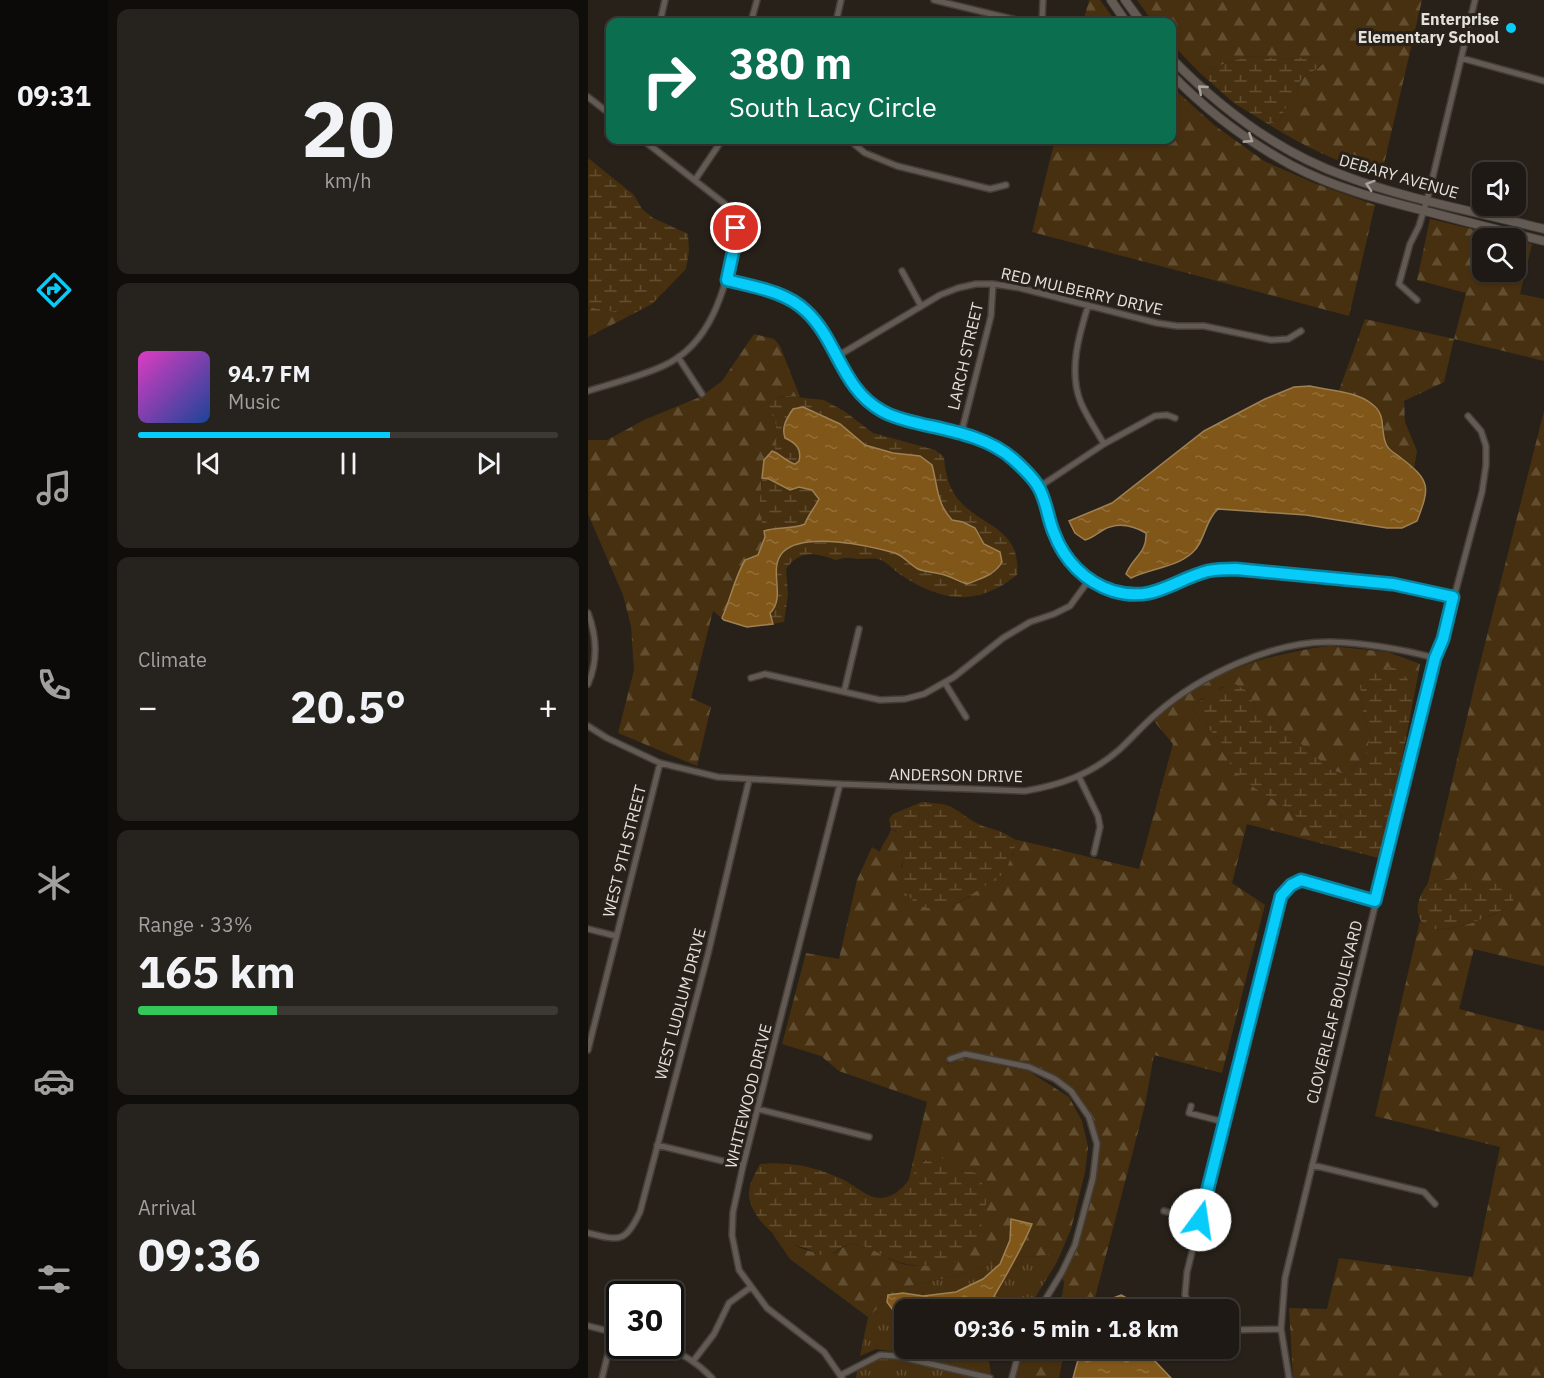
<!DOCTYPE html>
<meta charset="utf-8">
<style>
body{margin:0;font-family:"IBM Plex Sans",sans-serif;background:#26221d;color:#f1f3f6;height:100vh;display:flex;flex-direction:column;font-size:22px;white-space:nowrap}
*{box-sizing:border-box;margin:0}
p{font-size:20px;color:#a1a0a0}
.icon{flex:none;width:33px;height:33px;fill:none;stroke:currentColor;stroke-width:2;stroke-linecap:round;stroke-linejoin:round}
.map{position:relative;flex:1;overflow:hidden}
.panel{display:flex;flex-direction:column;gap:9px;padding:9px;background:#100e0b;width:480px}
.panel>*{flex:none}
.top-card{position:absolute;left:18px;top:18px;width:570px;height:126px;border-radius:12px;box-shadow:0 2px 4px #0004,0 0 0 2px #3c3834;background:#0b6e4f;color:#fff;overflow:hidden}
.controls{position:absolute;left:884px;top:162px;display:grid;gap:12px}
.controls a{display:grid;place-items:center;width:54px;height:54px;border-radius:12px;background:#1e1914;box-shadow:0 2px 4px #0004,0 0 0 2px #3c3834;font-size:30px}
.speed{position:absolute;left:18px;top:1281px;display:flex;gap:12px;font-size:30px;font-weight:700;text-align:center}
.speed>*{display:grid;place-content:center;width:78px;height:78px;border-radius:50%;background:#1e1914;box-shadow:0 2px 4px #0004,0 0 0 2px #3c3834;line-height:1}
.speed .limit{border:3px solid #111;border-radius:9px;background:#fff;color:#111}
.pin{position:absolute;display:grid;place-items:center;width:51px;height:51px;color:#fff;margin:-26px;border:3px solid #fff;border-radius:50%;box-shadow:0 2px 6px #0007}
.me{position:absolute;width:66px;margin:-33px;rotate:14deg;stroke-linejoin:round;filter:drop-shadow(0 0 4px #0008)}
.turn{display:flex;align-items:center;gap:21px;height:126px;padding:0 24px;font-size:27px}
.turn .icon{width:78px;height:78px;stroke-width:2.5}
.turn b{display:block;font-size:42px;line-height:51px}
.big{font-size:45px;font-weight:700;line-height:1.1}
.panel .tile{flex:1;display:flex;flex-direction:column;justify-content:center;gap:9px;min-width:0;padding:0 21px;border-radius:12px;background:#26221d}
.panel .dial{align-items:center;gap:0}
.dial b{font-size:78px;line-height:1}
.song{display:flex;align-items:center;gap:18px}
.cover{width:72px;height:72px;border-radius:9px;background:linear-gradient(135deg,hsl(310 70% 55%),hsl(220 70% 35%))}
.played{height:6px;border-radius:3px;background:linear-gradient(90deg,#07cbf9 60%,#3c3834 60%)}
.keys{display:flex;justify-content:space-around;direction:ltr}
.heat{display:flex;justify-content:space-between;align-items:center;font-size:33px;direction:ltr}
.charge{height:9px;border-radius:4px;background:linear-gradient(90deg,#34c759 33%,#3c3834 0)}
.trip{position:absolute;left:306px;top:1299px;width:345px;height:60px;border-radius:12px;background:#1e1914;box-shadow:0 2px 4px #0004,0 0 0 2px #3c3834;font-weight:700;line-height:60px;text-align:center}
main{display:flex;flex:1;min-height:0}
.tab-bar{display:flex;flex-direction:column;width:108px;justify-content:space-around;align-items:center;background:#0c0a08;color:#a1a0a0}
.tab-bar .icon{width:42px;height:42px}
.tab-bar .on{color:#07cbf9}
.tab-bar b{font-size:27px;color:#f1f3f6}
.map>svg:first-child{display:block}
.grass{fill:url(#grass-tufts)}
.forest{fill:url(#forest-firs)}
.wetland{fill:url(#wetland-marsh)}
.water{fill:url(#water-ripples);stroke:#9e8053;stroke-width:1.5}
.lines{fill:none;stroke-linecap:round;stroke-linejoin:round}
.minor-casing{stroke:#433e38;stroke-width:8}
.secondary-casing{stroke:#433e38;stroke-width:10}
.minor{stroke:#635b53;stroke-width:5}
.secondary{stroke:#635b53;stroke-width:8}
.oneway{stroke:#aaa49d}
.route-casing{stroke:#0584a2;stroke-width:15}
.route{stroke:#07cbf9;stroke-width:10}
.poi-dot{fill:#07cbf9;stroke:#28211a;stroke-width:2}
.labels{text-anchor:middle;dominant-baseline:central;stroke-width:6;stroke-linejoin:round;paint-order:stroke}
.poi-label{font-size:16px;font-weight:bold;fill:#e4e0da;stroke:#28211a;text-anchor:end}
.street-label{font-size:16px;fill:#e4e0da;stroke:#28211a}
</style>
<main>
<nav class="tab-bar">
<b>09:31</b>
<svg class="icon on" aria-label="directions" viewBox="0 0 24 24"><path d="M12 3l9 9-9 9-9-9zM9 14v-3h6M13 9l2 2-2 2"/></svg>
<svg class="icon" aria-label="music" viewBox="0 0 24 24"><path d="M9 18V5l10-2v13"/><circle cx="6" cy="18" r="3"/><circle cx="16" cy="16" r="3"/></svg>
<svg class="icon" aria-label="phone" viewBox="0 0 24 24"><path d="M5 4h4l2 5-3 2q2 4 5 5l2-3 5 2v4C11 20 4 13 5 4z"/></svg>
<svg class="icon" aria-label="climate" viewBox="0 0 24 24"><path d="M12 3v18M4 7l16 10M4 17L20 7"/></svg>
<svg class="icon" aria-label="car" viewBox="0 0 24 24"><path d="M5 17H2v-5l4-1 3-4h7l3 4 3 1v5h-3M9 17h6M6 11h13"/><circle cx="7" cy="17" r="2"/><circle cx="17" cy="17" r="2"/></svg>
<svg class="icon" aria-label="filters" viewBox="0 0 24 24"><path d="M4 7h16M4 17h16"/><circle cx="9" cy="7" r="2"/><circle cx="15" cy="17" r="2"/></svg>
</nav>
<section class="panel">
<div class="tile dial"><b>20</b><p>km/h</p></div>
<div class="tile">
<div class="song"><i class="cover"></i><div><b>94.7 FM</b><p>Music</p></div></div>
<div class="played"></div>
<div class="keys"><svg class="icon" aria-label="previous" viewBox="0 0 24 24"><path d="M18 5L8 12l10 7zM5 5v14"/></svg><svg class="icon" aria-label="pause" viewBox="0 0 24 24"><path d="M8 5v14M16 5v14"/></svg><svg class="icon" aria-label="next" viewBox="0 0 24 24"><path d="M6 5l10 7-10 7zM19 5v14"/></svg></div>
</div>
<div class="tile"><p>Climate</p>
<div class="heat"><a>−</a><b class="big">20.5°</b><a>+</a></div>
</div>
<div class="tile"><p>Range · 33%</p><b class="big">165 km</b><div class="charge"></div></div>
<div class="tile"><p>Arrival</p><b class="big">09:36</b></div>
</section>
<div class="map">
<svg width="956" height="1378" viewBox="0 0 956 1378">
<defs>
<pattern id="grass-tufts" width="24" height="20" patternUnits="userSpaceOnUse" patternTransform="scale(1.5)"><rect width="24" height="20" fill="#47300f"/><path d="M3 7l-1-3M5 7V3M7 7l1-3M15 17l-1-3M17 17v-4M19 17l1-3" fill="none" stroke="#614e31"/></pattern>
<pattern id="forest-firs" width="22" height="20" patternUnits="userSpaceOnUse" patternTransform="scale(1.5)"><rect width="22" height="20" fill="#47300f"/><path d="M5 1l3.5 6h-7zM16 11l3.5 6h-7z" fill="#614e31"/></pattern>
<pattern id="wetland-marsh" width="20" height="14" patternUnits="userSpaceOnUse" patternTransform="scale(1.5)"><rect width="20" height="14" fill="#47300f"/><path d="M1 5h8M5 5V1M11 12h8M15 12V8" fill="none" stroke="#614e31"/></pattern>
<pattern id="water-ripples" width="26" height="14" patternUnits="userSpaceOnUse" patternTransform="scale(1.5)"><rect width="26" height="14" fill="#805719"/><path d="M2 4q2-2 4 0t4 0M15 11q2-2 4 0t4 0" fill="none" stroke="#926f3a"/></pattern>
</defs>
<rect width="100%" height="100%" fill="#28211a"/>
<path class="grass" d="M413 1254 440 1257 461 1255 469 1262 440 1309 316 1310V1348L409 1349 401 1361 403 1374 309 1352 288 1349 272 1356 280 1317 312 1288 363 1277 405 1263Z
M288 1357 308 1359 386 1378H268L270 1365Z"/>
<path class="forest" d="M501 0H512L528 22H495Z
M549 0H834L793 177C753 163 716 147 680 124L691 121 697 109 711 95 708 87C717 71 725 76 735 63L728 56 700 59 661 56 611 72 584 44V22H565Z
M584 87 626 125 676 161 726 183 787 205 761 316 444 232 467 140H584Z
M842 219 922 238H894V272H927V240L944 244 932 294 956 299V361L866 339 856 382 816 401 817 422 829 451 826 468 800 448 795 437 796 424 790 411 750 393 777 319 866 339 878 293 829 280Z
M0 307 43 315 0 337Z
M166 334 186 339 192 346 212 397C200 396 189 395 180 404L189 419V440L187 449 176 460 173 484 177 536 170 555 157 560C147 579 143 599 134 618L125 611 103 698 123 707 109 766 30 733 46 670 43 626 35 595 0 514V440H19L56 420 112 397 113 398 118 394V393L134 381Z
M956 411V966L886 949 871 1009 956 1031V1378H705L701 1308 739 1309 751 1258 885 1277 912 1147 787 1116 832 921 839 929C866 932 903 918 925 904L862 878 840 883 888 679Z
M741 646 800 652 832 664 827 691 820 680 772 686 776 718 783 735 777 756 758 775 741 769 723 752 669 710 660 692 635 687 613 699 605 708 610 718 633 741 635 753 667 788 697 807 730 835 747 847 659 824 644 883 677 905 634 1073 566 1055 557 1105 504 1309H465L474 1296 476 1283 472 1269 489 1231 503 1174 507 1147 500 1118 487 1093 472 1081 442 1064 378 1051 358 1057 360 1064 377 1058 440 1071 481 1097 494 1121 500 1147 497 1172 483 1229 469 1262 461 1255 440 1257 413 1254 405 1263 363 1277 312 1288 280 1317 202 1259 184 1233C199 1242 228 1258 246 1253 253 1250 257 1243 267 1244 291 1247 305 1269 333 1265L390 1173 370 1170 352 1157 336 1160 320 1183 339 1102 251 1071 233 1056 194 1044 218 953 251 959 269 880 284 847 292 852C294 843 301 838 303 829 311 831 320 843 318 852 318 857 315 862 313 867L359 910 382 896 424 856 427 847 426 839 551 869 585 744 566 721C612 674 678 654 741 646Z
M431 1349H485L474 1362 471 1378H422Z"/>
<path class="wetland" d="M661 56 700 59 728 56 735 62C725 76 717 71 708 87L711 95 697 109 691 121 680 124 646 103 611 72Z
M0 158 46 195 54 209 65 218 100 234 101 251 98 269 64 304 43 315 0 307Z
M199 396 236 400 256 411 285 433 347 450 356 457C357 471 360 486 369 498 392 527 434 527 429 575 389 607 354 602 313 575 305 570 300 562 290 559 284 558 277 559 271 559 262 558 257 557 248 560 228 553 212 549 198 569L200 594 196 622 185 624 182 613C199 597 179 569 195 552 216 531 282 546 307 553 316 556 322 565 330 569 337 571 346 572 353 574 362 576 370 581 379 584L403 573 396 544 392 534 375 522 364 520 360 516 350 499 347 477 332 456 305 453 277 445 252 424 226 411 197 438C208 443 214 448 211 461L207 464C198 462 193 454 184 451L187 449C190 431 189 419 180 404L185 399Z
M174 478 181 479 202 490 211 487 224 490 231 499C226 509 220 515 217 524 203 530 190 526 176 531L171 510Z
M801 667C814 668 821 681 827 691L814 759 791 858 747 847 730 835 697 807 667 788 648 773 635 753 633 741 610 718 605 708C616 695 631 688 647 684L660 692 669 710 723 752 741 769 758 775 777 756 783 735 776 718 772 686 778 677Z
M334 802C342 803 350 803 358 805 371 809 381 821 395 826 408 830 414 831 426 839L427 847 417 873 359 910 353 911 331 906 316 892 312 885V875L318 852V846L313 836 307 830 303 829 301 819 305 814Z
M862 878C882 880 911 878 926 894L925 904C902 918 866 932 839 929 824 912 829 900 840 883Z
M343 1156 352 1157 370 1170 390 1173C392 1180 397 1188 398 1195 399 1219 388 1255 363 1264 353 1268 337 1266 327 1265 302 1264 288 1247 267 1244 254 1242 247 1258 233 1255 228 1254 222 1250 217 1248 212 1246 208 1246 203 1244 185 1237 161 1214 161 1194 161 1183 167 1174 172 1164 190 1163 206 1163 223 1168 233 1170 245 1175 254 1179 271 1187 284 1205 304 1195 322 1186 327 1165 343 1156Z"/>
<path class="water" d="M722 386C742 391 768 391 784 404 800 416 791 432 799 446 802 451 808 454 813 458 843 481 842 487 829 521L814 528H799L718 515 630 509C617 520 617 542 604 553 587 568 563 568 543 578L538 574C545 556 559 554 558 533 544 525 529 522 515 530 508 534 505 538 497 540L487 533 481 521 524 503 616 431 677 399 706 387Z
M215 407 252 424 277 445 305 453 332 456 344 465C350 487 348 502 364 520L375 522 387 528 396 544 412 552 414 562C407 575 392 579 379 584 370 581 362 576 353 574 346 572 337 572 330 569 322 565 316 556 307 553 282 546 216 531 195 552 179 569 199 597 182 613L185 624 159 627 136 620 134 618C143 598 146 579 157 560L170 555 177 537 176 531C190 526 203 530 217 524 220 515 226 509 231 499L224 490 211 487 202 490 181 479 174 478 176 460 184 451C193 454 198 462 207 464L211 461C214 449 208 443 197 438 193 427 199 418 205 409Z
M423 1219 444 1224C432 1254 414 1281 399 1309L316 1310V1312L305 1310 299 1302 300 1295 315 1293 335 1296 368 1292 395 1279 412 1264 422 1240Z
M533 1295 550 1304 552 1309H508L515 1302Z
M560 1349 565 1359 583 1378H485L493 1349Z"/>
<g class="lines">
<defs>
<path id="minor" d="M346 0 437 22
M72 22 77 0
M163 22 169 0
M248 22 253 0
M454 22 455 0
M873 58 956 81
M0 97 22 114
M261 140 277 153 309 166 402 189 418 185
M107 180 134 140
M314 271 333 306
M139 280C165 286 193 291 215 309 250 337 252 388 294 412 335 435 390 426 426 460 434 467 445 478 451 487 459 500 460 516 465 530 473 558 495 580 523 590 565 605 593 576 632 569L805 584 865 597
M829 300 811 284 822 244 831 226 841 193 887 0
M500 306C491 335 480 372 493 403 499 417 508 430 516 444
M90 357 114 394
M248 357 352 295 370 288 388 284H405L432 288 569 323 589 326H616L683 340 700 339 713 331
M0 391C25 383 51 377 75 366 125 344 137 287 148 239 148 225 144 216 137 204L55 140
M373 434 403 316 405 284
M451 487 516 444 567 416 579 415 587 418
M0 613C9 637 10 661 0 684
M163 678 177 674 292 700 317 699 336 694 366 677 415 638 442 622 466 614 482 606 501 580
M357 683 378 717
M256 692 271 629
M0 726 19 738 72 763 130 777 252 784 437 791C473 785 504 774 532 749 544 738 555 725 568 714 611 676 684 641 743 642 778 643 813 649 847 658
M491 777 510 816 512 827 506 853
M252 784 155 1166 145 1212 144 1235 151 1270 179 1308 236 1352 254 1378
M0 929 28 936
M0 1050 72 763
M362 1059 377 1054 441 1067 467 1079 483 1091 501 1117 509 1144 505 1178 487 1245 474 1272 451 1310
M603 1106 601 1113 636 1122
M170 1109 281 1137
M69 1145 155 1166
M724 1165 836 1192 847 1204
M576 1211 612 1220
M0 1233C32 1241 37 1243 52 1212L120 954 161 780
M603 1310 597 1295 599 1272 693 896 703 885 713 880 787 901
M0 1326 32 1334
M640 1330 693 1329
M74 1346C94 1353 109 1362 124 1378
M106 1360 126 1334 141 1303 163 1287
M253 1375 292 1355 309 1356 402 1378
M14 1378 25 1333
M424 1378 432 1348
M701 1378 693 1329 697 1278 847 658 855 639 894 492 898 465V446L893 431 880 416"/>
<path id="secondary" d="M523 0 538 22
M537 0 553 22
M584 59C633 109 690 152 757 176 821 200 890 212 956 229
M584 75C619 111 659 141 703 165 746 188 794 200 841 212 879 222 918 232 956 241"/>
</defs>
<use href="#minor" class="minor-casing"/>
<use href="#secondary" class="secondary-casing"/>
<use href="#minor" class="minor"/>
<use href="#secondary" class="secondary"/>
</g>
<defs><path id="oneway-chevron" d="M-2-3.5L2.5 0L-2 3.5" fill="none" stroke-width="1.6" stroke-linecap="round" stroke-linejoin="round" transform="scale(1.5)"/></defs>
<g class="oneway">
<use href="#oneway-chevron" transform="translate(614 89) rotate(-139)"/>
<use href="#oneway-chevron" transform="translate(661 139) rotate(33)"/>
<use href="#oneway-chevron" transform="translate(782 185) rotate(-162)"/>
</g>
<g class="lines">
<defs>
<path id="route" d="M148 228V238L139 280C166 287 197 291 218 311 250 341 253 388 294 411 306 418 320 421 333 424 364 431 400 437 425 459 434 467 447 479 452 490 459 504 460 519 466 533 476 560 497 582 525 591 566 603 585 580 620 571 630 569 638 569 648 569L805 584 865 597 855 639 847 658 787 901 713 880 703 885 693 896 612 1220"/>
</defs>
<use href="#route" class="route-casing"/>
<use href="#route" class="route"/>
</g>
<circle class="poi-dot" cx="923" cy="28" r="6"/>
<g class="labels">
<g class="poi-label">
<text x="911" y="19">Enterprise<tspan x="911" dy="18">Elementary School</tspan></text>
</g>
<g class="street-label">
<text transform="translate(811 176) rotate(16)">DEBARY AVENUE</text>
<text transform="translate(494 291) rotate(13)">RED MULBERRY DRIVE</text>
<text transform="translate(377 356) rotate(-77)">LARCH STREET</text>
<text transform="translate(368 775) rotate(1)">ANDERSON DRIVE</text>
<text transform="translate(36 851) rotate(-76)">WEST 9TH STREET</text>
<text transform="translate(92 1004) rotate(-75)">WEST LUDLUM DRIVE</text>
<text transform="translate(746 1012) rotate(-76)">CLOVERLEAF BOULEVARD</text>
<text transform="translate(160 1096) rotate(-76)">WHITEWOOD DRIVE</text>
</g>
</g>
</svg>
<div class="controls">
<a><svg class="icon" aria-label="sound" viewBox="0 0 24 24"><path d="M4 9h4l5-4v14l-5-4H4zM17 9q2 3 0 6"/></svg></a>
<a><svg class="icon" aria-label="search" viewBox="0 0 24 24"><circle cx="10" cy="10" r="6"/><path d="M15 15l6 6"/></svg></a>
</div>
<div class="speed"><div class="limit">30</div></div>
<div class="pin" style="left:148px;top:228px;background:#d93025"><svg class="icon" aria-label="arrive" viewBox="0 0 24 24"><path d="M6 21V4h12l-3 4 3 4H6"/></svg></div>
<svg class="me" style="left:612px;top:1220px" viewBox="-20 -20 40 40"><circle r="19" fill="#fff"/><path d="M0-13L10 11 0 6-10 11z" fill="#07cbf9"/></svg>
<div class="trip">09:36 · 5 min · 1.8 km</div>
<div class="top-card">
<div class="turn"><svg class="icon" aria-label="right" viewBox="0 0 24 24"><path d="M7 20v-9h11M14 6l5 5-5 5"/></svg><div><b>380 m</b>South Lacy Circle</div></div>
</div>
</div>
</main>
